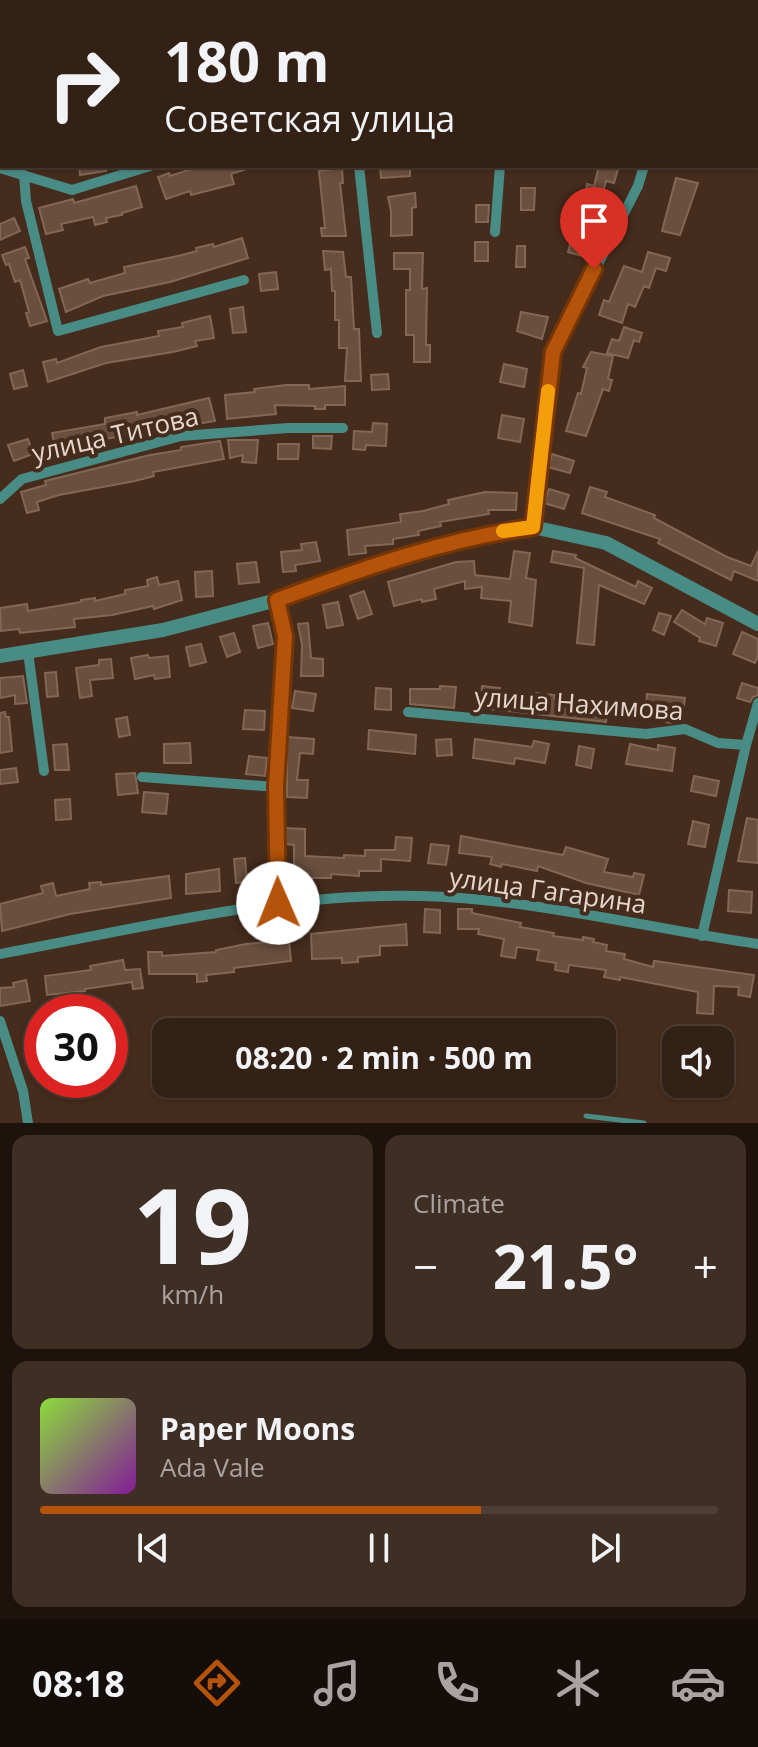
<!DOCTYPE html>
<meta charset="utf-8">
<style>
body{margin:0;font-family:"Open Sans",sans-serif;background:#3f2e23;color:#f1f3f6;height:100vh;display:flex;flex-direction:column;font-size:30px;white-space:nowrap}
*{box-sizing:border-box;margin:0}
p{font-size:26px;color:#a9a3a1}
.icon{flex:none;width:44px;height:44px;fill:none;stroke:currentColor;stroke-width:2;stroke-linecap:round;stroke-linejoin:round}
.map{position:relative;height:1123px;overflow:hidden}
.panel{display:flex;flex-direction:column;gap:12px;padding:12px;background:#1d120c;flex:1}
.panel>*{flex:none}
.guide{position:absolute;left:0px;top:0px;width:758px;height:168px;box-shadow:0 2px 6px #0004,0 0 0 2px #4e3e35;background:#342116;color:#f1f3f6;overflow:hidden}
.tools{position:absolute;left:662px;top:1026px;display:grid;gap:16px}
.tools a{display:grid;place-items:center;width:72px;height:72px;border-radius:16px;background:#342116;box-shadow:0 2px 6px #0004,0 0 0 2px #4e3e35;font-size:40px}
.speed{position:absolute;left:24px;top:994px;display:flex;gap:16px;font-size:40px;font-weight:700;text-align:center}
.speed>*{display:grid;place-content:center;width:104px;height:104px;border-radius:50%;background:#342116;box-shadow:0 2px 6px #0004,0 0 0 2px #4e3e35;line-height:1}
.speed .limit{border:12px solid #d22;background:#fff;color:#111}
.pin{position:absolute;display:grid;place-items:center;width:68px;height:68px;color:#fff;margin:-82px -34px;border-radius:50% 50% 50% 0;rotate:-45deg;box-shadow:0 0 8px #0007}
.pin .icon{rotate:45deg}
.me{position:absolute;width:88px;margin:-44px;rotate:359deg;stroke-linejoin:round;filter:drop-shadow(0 0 6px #0008)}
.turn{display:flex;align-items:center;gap:28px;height:168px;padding:0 32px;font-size:36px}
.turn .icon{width:104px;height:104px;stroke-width:2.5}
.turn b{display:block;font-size:56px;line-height:68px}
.big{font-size:60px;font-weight:700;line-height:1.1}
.panel .tile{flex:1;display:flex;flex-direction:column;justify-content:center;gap:12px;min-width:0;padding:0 28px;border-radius:16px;background:#3f2e23}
.panel .dial{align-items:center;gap:0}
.dial b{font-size:104px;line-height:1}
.song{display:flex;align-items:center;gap:24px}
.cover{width:96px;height:96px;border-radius:12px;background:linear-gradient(135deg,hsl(90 70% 55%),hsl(290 70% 35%))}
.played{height:8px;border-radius:4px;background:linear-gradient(90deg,#b45309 65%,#4e3e35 65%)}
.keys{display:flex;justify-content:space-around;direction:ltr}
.heat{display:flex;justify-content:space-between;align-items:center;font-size:44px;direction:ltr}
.panel .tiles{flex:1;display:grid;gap:12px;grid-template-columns:1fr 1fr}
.tile:last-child{grid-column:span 2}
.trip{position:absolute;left:152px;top:1018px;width:464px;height:80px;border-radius:16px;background:#342116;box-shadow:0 2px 6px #0004,0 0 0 2px #4e3e35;font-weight:700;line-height:80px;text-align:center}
.dock{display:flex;height:128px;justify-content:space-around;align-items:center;background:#150d09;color:#a9a3a1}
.dock .icon{width:56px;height:56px}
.dock .current{color:#b45309}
.dock b{font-size:36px;color:#f1f3f6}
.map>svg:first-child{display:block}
.building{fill:#6a4f3e;stroke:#836755;stroke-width:2}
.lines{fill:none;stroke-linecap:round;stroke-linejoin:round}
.service{stroke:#498c85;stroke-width:5}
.minor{stroke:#498c85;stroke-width:10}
.tertiary{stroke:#498c85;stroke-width:14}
.route-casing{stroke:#753606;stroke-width:20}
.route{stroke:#b45309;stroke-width:14}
.slow{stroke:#f59e0b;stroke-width:14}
.labels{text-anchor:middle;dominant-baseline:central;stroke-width:8;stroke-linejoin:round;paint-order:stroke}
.street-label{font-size:26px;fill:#e6d6cc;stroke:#452c1d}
</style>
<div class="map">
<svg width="758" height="1123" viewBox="0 0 758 1123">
<rect width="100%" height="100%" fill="#452c1d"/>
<path class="building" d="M79 166H106V171L80 175Z
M201 166H250V168L231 174 234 184 191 195 190 191 166 199 158 177 169 173 170 176Z
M380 166H410V176L381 178Z
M599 166 618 169 614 183 606 181 599 207 607 208 604 224 595 222 586 257 568 252 573 233 577 234 587 184 594 186Z
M342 168 343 183H340L346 236H322L321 228H325L319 171Z
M676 178 698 183 680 235 662 231Z
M136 186 142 207 122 213V215L106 218 107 222 95 225 93 217 61 224 63 230 46 234 39 208 73 199 74 203Z
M521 188H535L534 210H521Z
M415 193 416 207 412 208V235L391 236V211L388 197Z
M476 205H489L488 222H476Z
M14 218 20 231 0 240V224Z
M242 238 248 258 170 282 103 296 66 312 59 289 88 279 90 283 125 273 124 267 178 256 197 251 196 248 213 244 214 247Z
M475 242H488V261H475Z
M517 246H525V267H516Z
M25 247 29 258 25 259 47 321 30 326 26 313 29 312 20 280 15 282 9 264 6 265 2 255Z
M323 251 343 252 346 277H351L354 329H359L361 381H345L347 348H339V320H335V291H332L331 269 325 270Z
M648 252 670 258 666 271 656 268 649 288 644 286 635 307 628 304 622 323 599 315 604 300 609 302 624 266 642 272Z
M394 253H423L422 289 427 288 426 345H430V362H414V335H406V290H410V269H394Z
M276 272 278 289 261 291 259 274Z
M243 307 246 332 233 333 230 309Z
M521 312 548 317 542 339 517 331Z
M210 316 214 338 195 341 197 346 173 352 106 363 48 382 43 362 56 359 57 363 101 347 159 336 158 331 183 327 182 323Z
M624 327 642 333 639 342 634 340 628 358 607 353 612 339 619 341Z
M591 352 613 356 608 379 612 380 609 391 603 389 586 436 566 431 578 393 581 394 587 368 583 367Z
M504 364 527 369 524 387 500 382Z
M23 370 27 386 14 389 10 374Z
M388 374 389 389 372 390 371 375Z
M286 385H309V389L345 386V405H325V409H315V406L275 405 276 414 227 419 225 395 255 392 254 389Z
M209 398 215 421 99 440V443L66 450 67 454 57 456 52 433 105 424V418L137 412V415Z
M502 415 524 419 520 442 498 438Z
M373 423 387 424 386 446 366 445 365 450 353 449 354 431 372 432Z
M313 436H332L331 449 313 448Z
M28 439 33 454 14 461 8 445Z
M228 440H258L256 463 242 462 243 455 230 458Z
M220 441 224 459 153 472 154 476 135 481 59 495 37 502 39 510 27 513 21 492 46 485 45 481 150 455 181 450V447Z
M278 444H299L298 459H278Z
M552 454 574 461 570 473 548 467Z
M590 487 607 492 605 497 655 515 654 518 727 557 751 566 758 551V581L734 571 731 580 658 543 660 539 582 513Z
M549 489 569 495 564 509 544 503Z
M485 492 517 493 516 510H488L489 514 440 522 441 526 418 531 419 535 393 539V544L365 546 366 553 349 555 347 530 401 522 400 514 423 511 449 504 448 500Z
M316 542 320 561 295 565 296 571 283 572 281 552 302 550 301 544Z
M514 551 530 553 526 578 536 580 532 626 509 622 511 601 481 598 482 587 465 589V581L434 589 436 599 422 602V599L394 606 388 582 456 562 474 561 475 575 510 579Z
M553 551 576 555 575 558 636 587 638 581 652 588 644 604 599 585 594 645 577 643 584 568 551 562Z
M256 562 259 582 239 584 237 564Z
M212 571 213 596 196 597 195 572Z
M157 577 159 585 178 581 182 600 154 609 153 606 112 615 74 619 75 627 20 633 19 629 1 631 0 608 27 604 28 611 81 602V600L95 598V601L125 594V590L148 586 147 580Z
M364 591 372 614 358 619 350 596Z
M338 602 343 625 327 628 323 605Z
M682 610 705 624 707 618 723 623 716 646 699 641 700 638 674 622Z
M659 613 671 616 664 635 653 630Z
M268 623 273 644 258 648 253 626Z
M308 623 311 658 323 659V676H301L302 645 298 624Z
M742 632 758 639V655L755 663 733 654Z
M234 633 240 652 227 657 220 637Z
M201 644 206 662 190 666 186 647Z
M148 655 149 658 168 656 170 677 155 679 154 675 135 679 131 658Z
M111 659 113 678 90 680 92 696 80 698 76 668 99 665V660Z
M56 672 58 696 47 697 45 673Z
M23 676 27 703 15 704V695L0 698V678Z
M742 683 758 688V695L753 697 750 702 737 698Z
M440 686 456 687 454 708 410 704V689H440Z
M482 686 500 688 499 693 535 695 536 693 555 695 554 698 609 702 606 722 480 708Z
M376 688 391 689V710L375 709Z
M295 691 316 694 313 711 292 708Z
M647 694 685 698 682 721 671 723 666 722 667 719 645 717Z
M245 710 265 711 264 730 243 729Z
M5 712 6 717H9L12 751 0 753V713Z
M127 717 130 735 119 737 116 719Z
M369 730 416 735 415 754 368 749Z
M287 737 314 739 313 754 300 753 297 780H308L307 798 287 797Z
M451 739 452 755 437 756 436 740Z
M475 739 532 747 534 741 549 744 545 763 515 758 514 764 473 758Z
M190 743 191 763H164V744Z
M67 744 69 770H55L53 745Z
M630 744 658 750V745L675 748 672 771 626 764Z
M579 746 594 749 591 768 576 765Z
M249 756 267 758 265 776 246 774Z
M16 768 18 782 0 784V770Z
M135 773 138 793 118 795 116 774Z
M694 776 719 781 716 796 691 791Z
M144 792 168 794 166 814 142 812Z
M70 799 71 819 56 820 55 800Z
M747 818 758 820V863L738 861Z
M693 821 709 825 705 847 688 844Z
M285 828 305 829V856L344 858V855L365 856V850H395L396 837 412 838 410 861 381 859V871H359V876L331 874V878H294V845L285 844Z
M461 836 563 855 566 847 608 859 604 872 633 877 634 873 644 875 639 895 586 883 538 866 537 871 502 864 501 867 490 864 492 857 459 853Z
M431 844 449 846 446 865 428 863Z
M245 858 247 882 236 883 234 859Z
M219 869 220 891 186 894V874Z
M169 876 171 898 70 914 2 931 0 904 43 893 41 886 53 883 56 896 90 889 89 883 101 882V885Z
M729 890 752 892 751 913 728 911Z
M425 909 440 910V933L424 932Z
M458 909H472V913L521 923 520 927 554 933 553 936 583 940V937L594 939 593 942 607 945 606 951 625 954 624 959 653 967 654 961 754 975 750 997 738 995 739 987 714 986 713 1014 697 1013 698 992 620 977V980L604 977 606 970 569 965 568 972 555 970 556 963 537 960 539 950 517 947 515 958 501 956 504 939 478 934 479 929H458Z
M406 924 407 945 380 946V955L358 957V962L342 963V958L312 959 311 934Z
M289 940 291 961 234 968V972L206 975 207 981 197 982V974H149L148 952H162V956L216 952V950L246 944Z
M123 960 125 970 140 969 143 988 133 989 132 982 85 989V991L47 995 45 976 91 970 90 966Z
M26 980 30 1001 0 1006V988L14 987 13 983Z"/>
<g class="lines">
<path class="service" d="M586 1116 644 1123"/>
<path class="minor" d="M419 0 420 2
M512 2V0
M691 2 692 0
M359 166 377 333
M0 168 72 190 150 166
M24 175 26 201 58 331 244 280
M495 232 500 166
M0 499 22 479 181 436 288 428H343
M533 527 543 428 553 352 638 186 644 166
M277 600 285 636 276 787 278 903
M28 652 44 771
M408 712 646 734 685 729 718 743 746 745
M142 777 276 787
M702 936 746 745 758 703
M0 954C138 929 280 892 421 896 535 899 646 928 758 944
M0 1021 23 1091 28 1123"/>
<path class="tertiary" d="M0 656 163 630 277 600 351 573 486 533 533 527 606 543 758 624"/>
</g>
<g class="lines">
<defs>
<path id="route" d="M278 903 276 787 285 636 277 600C361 569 445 539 533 527L553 352 594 269"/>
</defs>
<use href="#route" class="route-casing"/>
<use href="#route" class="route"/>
<path class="slow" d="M503 531 533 527 548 391"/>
</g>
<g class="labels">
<g class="street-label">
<text transform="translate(115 434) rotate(-13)">улица Титова</text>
<text transform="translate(579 703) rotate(4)">улица Нахимова</text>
<text transform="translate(548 890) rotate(8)">улица Гагарина</text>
</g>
</g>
</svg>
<div class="tools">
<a><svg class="icon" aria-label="sound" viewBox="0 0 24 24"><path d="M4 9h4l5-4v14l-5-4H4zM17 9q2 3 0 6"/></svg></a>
</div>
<div class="speed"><div class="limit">30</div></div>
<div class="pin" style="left:594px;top:269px;background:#d93025"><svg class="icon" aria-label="arrive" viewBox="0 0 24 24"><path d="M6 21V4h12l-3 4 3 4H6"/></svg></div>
<svg class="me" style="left:278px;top:903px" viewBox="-20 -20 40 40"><circle r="19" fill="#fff"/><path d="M0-13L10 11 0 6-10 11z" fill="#b45309"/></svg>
<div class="trip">08:20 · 2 min · 500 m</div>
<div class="guide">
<div class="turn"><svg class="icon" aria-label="right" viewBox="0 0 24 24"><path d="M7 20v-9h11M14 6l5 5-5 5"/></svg><div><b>180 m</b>Советская улица</div></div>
</div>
</div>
<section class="panel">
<div class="tiles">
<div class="tile dial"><b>19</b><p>km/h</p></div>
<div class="tile"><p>Climate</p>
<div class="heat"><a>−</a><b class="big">21.5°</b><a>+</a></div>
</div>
<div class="tile">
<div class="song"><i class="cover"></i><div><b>Paper Moons</b><p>Ada Vale</p></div></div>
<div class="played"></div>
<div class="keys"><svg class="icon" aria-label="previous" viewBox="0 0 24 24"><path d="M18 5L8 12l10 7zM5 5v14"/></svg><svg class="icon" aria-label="pause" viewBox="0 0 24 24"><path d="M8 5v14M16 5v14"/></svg><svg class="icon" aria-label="next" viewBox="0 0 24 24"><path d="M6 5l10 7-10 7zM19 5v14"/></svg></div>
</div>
</div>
</section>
<nav class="dock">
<b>08:18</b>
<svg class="icon current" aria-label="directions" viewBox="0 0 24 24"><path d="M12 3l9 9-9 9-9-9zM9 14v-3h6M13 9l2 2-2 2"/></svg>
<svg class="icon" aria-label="music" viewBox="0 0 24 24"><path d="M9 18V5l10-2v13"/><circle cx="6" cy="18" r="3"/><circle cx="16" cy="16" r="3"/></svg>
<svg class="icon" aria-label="phone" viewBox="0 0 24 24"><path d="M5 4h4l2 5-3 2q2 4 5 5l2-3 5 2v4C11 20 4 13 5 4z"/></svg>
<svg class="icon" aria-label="climate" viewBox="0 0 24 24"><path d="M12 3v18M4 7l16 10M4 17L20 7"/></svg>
<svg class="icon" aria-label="car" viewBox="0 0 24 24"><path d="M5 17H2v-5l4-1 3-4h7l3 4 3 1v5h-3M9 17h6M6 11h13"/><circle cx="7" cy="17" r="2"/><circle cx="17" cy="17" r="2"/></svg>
</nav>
